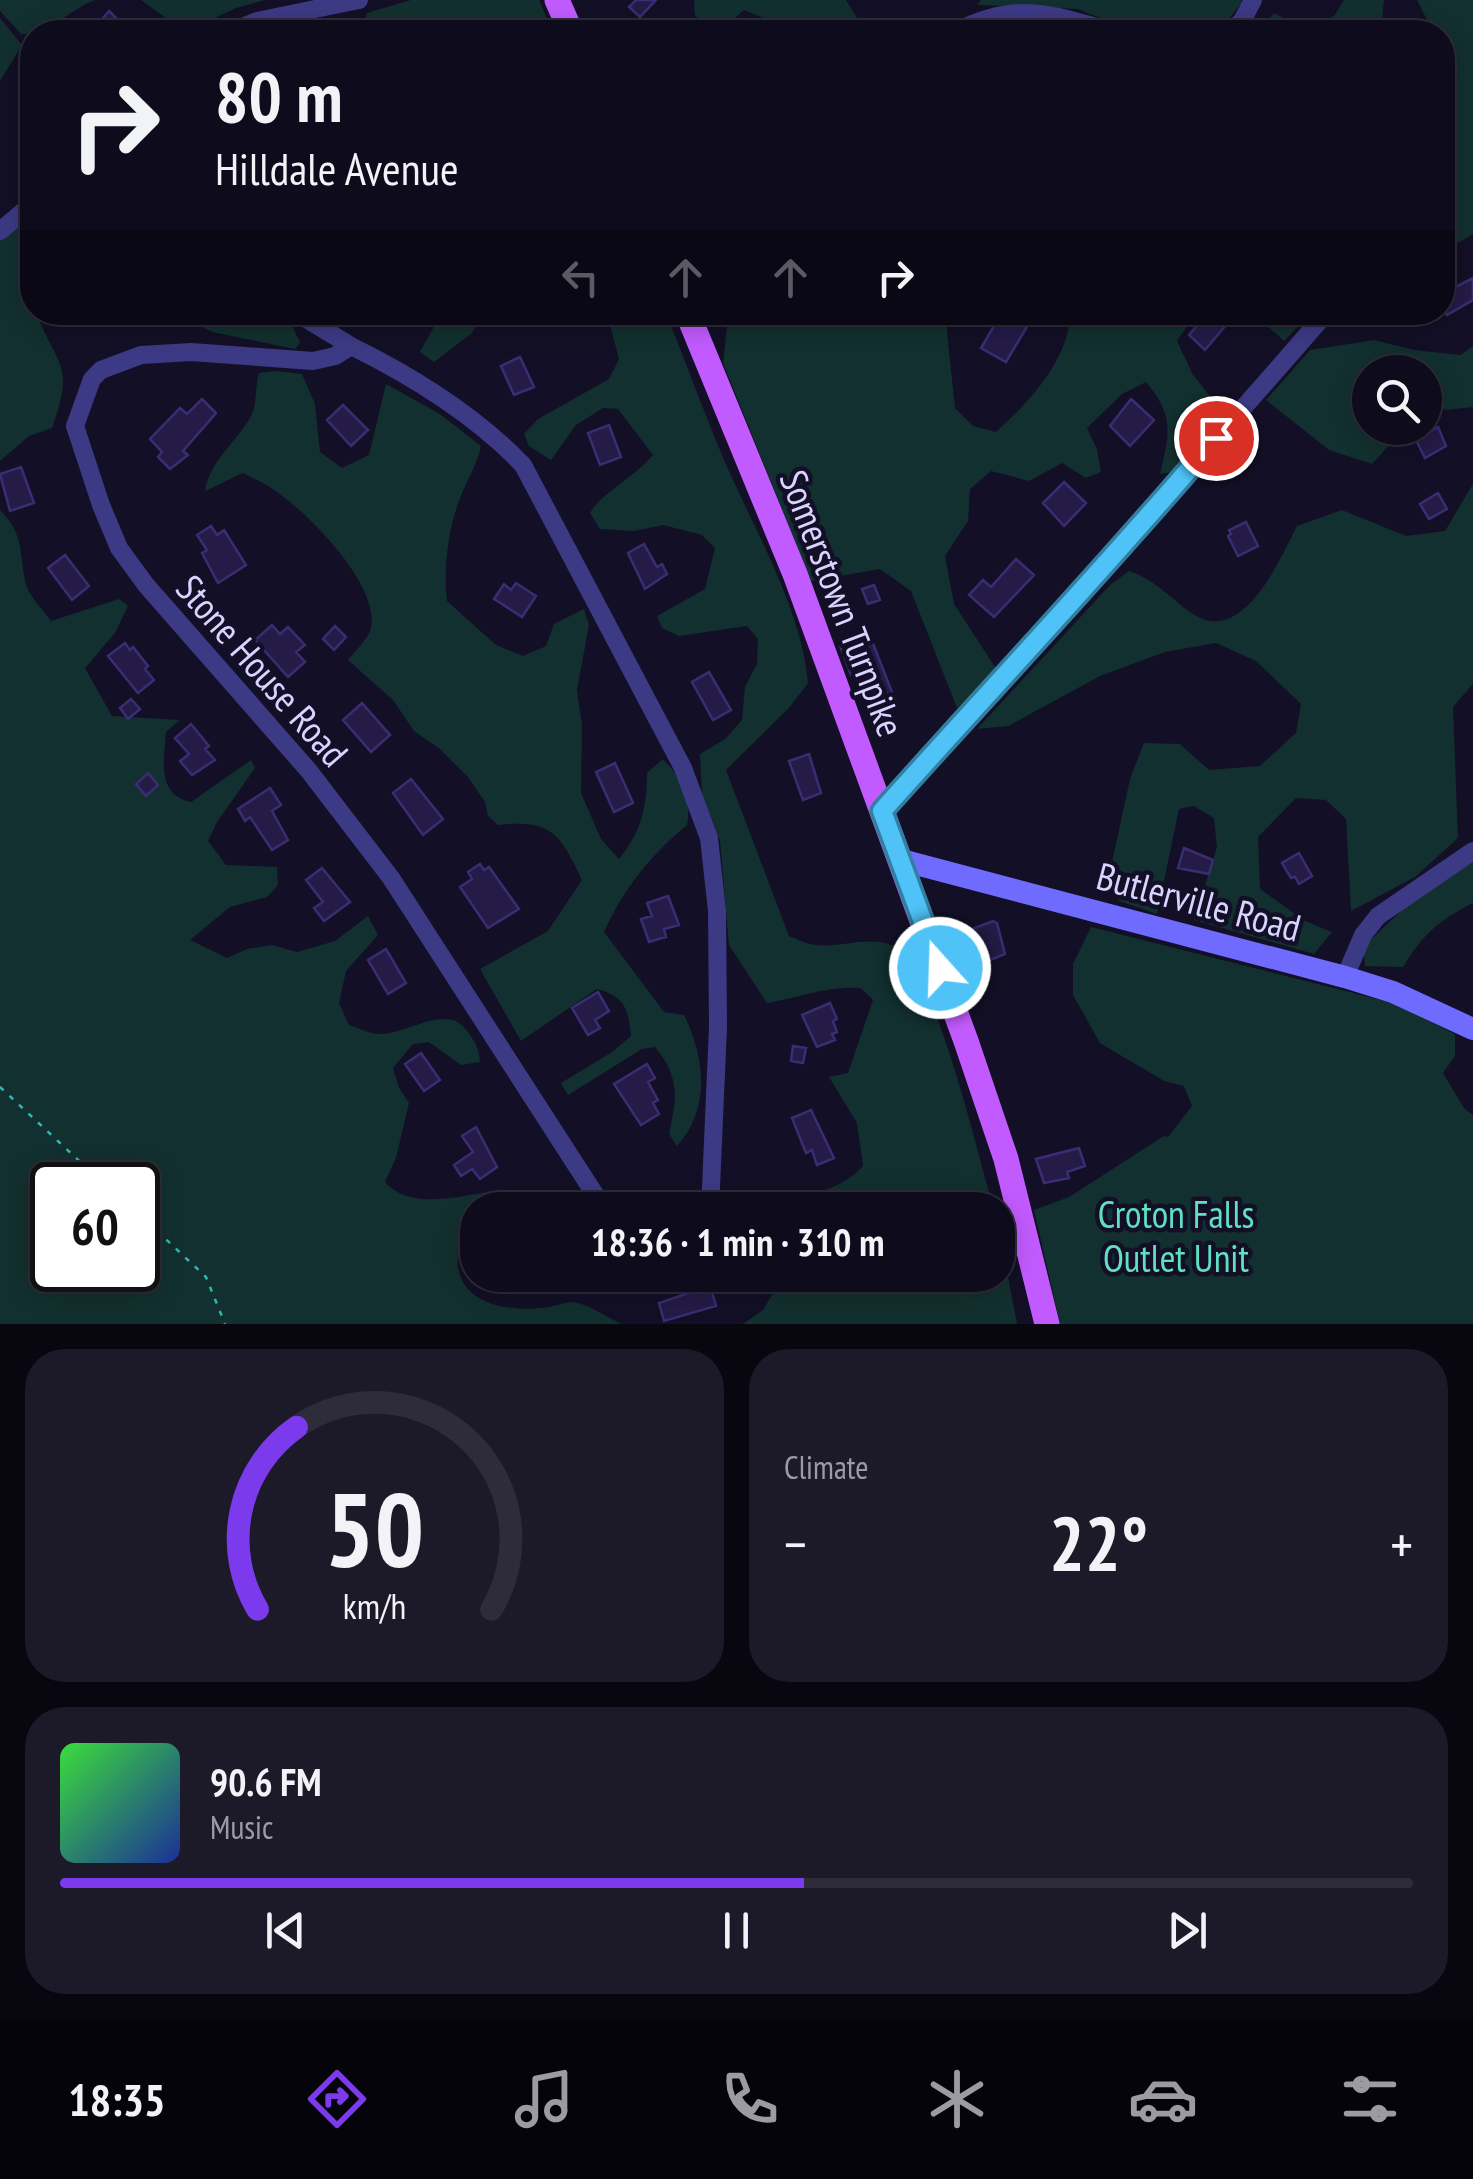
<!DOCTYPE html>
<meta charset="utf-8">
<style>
body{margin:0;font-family:"PT Sans Narrow",sans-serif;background:#1c1929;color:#f1f3f6;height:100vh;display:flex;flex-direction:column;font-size:38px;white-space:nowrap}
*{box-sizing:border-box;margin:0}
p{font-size:32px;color:#9b9ba3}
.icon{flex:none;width:55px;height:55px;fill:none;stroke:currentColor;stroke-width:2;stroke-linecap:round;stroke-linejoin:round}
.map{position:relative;height:1324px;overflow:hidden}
.panel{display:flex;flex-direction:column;gap:25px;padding:25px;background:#08060f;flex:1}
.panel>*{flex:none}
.guide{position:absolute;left:20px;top:20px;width:1435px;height:305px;border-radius:40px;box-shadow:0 5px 25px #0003,0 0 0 2px #2e2b3b;background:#0e0b1c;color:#f1f3f6;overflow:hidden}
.buttons{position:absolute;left:1352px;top:355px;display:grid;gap:20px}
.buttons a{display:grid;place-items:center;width:90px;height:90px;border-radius:50%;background:#0e0b1c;box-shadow:0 5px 25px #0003,0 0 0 2px #2e2b3b;font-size:50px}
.speed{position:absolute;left:30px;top:1162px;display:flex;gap:20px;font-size:50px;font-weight:700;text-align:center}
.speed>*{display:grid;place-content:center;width:130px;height:130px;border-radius:50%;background:#0e0b1c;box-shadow:0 5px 25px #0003,0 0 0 2px #2e2b3b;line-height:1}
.speed .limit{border:5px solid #111;border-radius:15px;background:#fff;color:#111}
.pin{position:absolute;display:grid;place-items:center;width:85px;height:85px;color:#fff;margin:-42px;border:5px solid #fff;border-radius:50%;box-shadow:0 2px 10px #0007}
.me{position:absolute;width:110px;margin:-55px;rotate:340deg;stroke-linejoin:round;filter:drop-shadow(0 0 8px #0008)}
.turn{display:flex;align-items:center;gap:35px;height:210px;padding:0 30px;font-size:45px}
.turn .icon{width:130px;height:130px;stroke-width:2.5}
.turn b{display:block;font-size:70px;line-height:85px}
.lanes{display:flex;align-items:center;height:95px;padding:0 30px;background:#0003;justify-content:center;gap:50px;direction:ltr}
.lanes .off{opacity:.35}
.big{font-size:75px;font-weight:600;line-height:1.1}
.panel .card{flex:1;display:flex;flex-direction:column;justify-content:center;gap:15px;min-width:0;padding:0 35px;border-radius:40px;background:#1c1929}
.panel .dial{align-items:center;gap:0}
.dial svg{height:260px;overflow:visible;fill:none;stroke:#2e2b3b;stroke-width:7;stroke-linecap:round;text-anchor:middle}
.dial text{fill:#f1f3f6;stroke:none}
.song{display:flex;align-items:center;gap:30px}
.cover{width:120px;height:120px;border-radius:15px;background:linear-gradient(135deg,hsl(120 70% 55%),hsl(230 70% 35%))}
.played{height:10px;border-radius:5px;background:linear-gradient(90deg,#7c3aed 55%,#2e2b3b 55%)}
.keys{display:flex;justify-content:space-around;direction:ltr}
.heat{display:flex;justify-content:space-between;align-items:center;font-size:55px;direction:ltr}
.panel .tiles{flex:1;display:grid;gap:25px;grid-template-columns:1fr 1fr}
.card:last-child{grid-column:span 2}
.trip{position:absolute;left:460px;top:1192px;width:555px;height:100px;border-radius:40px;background:#0e0b1c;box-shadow:0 5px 25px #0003,0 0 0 2px #2e2b3b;font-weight:600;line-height:100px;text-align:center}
.menu{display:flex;height:160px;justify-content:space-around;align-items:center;background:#06040b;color:#9b9ba3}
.menu .icon{width:70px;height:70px}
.menu .current{color:#7c3aed}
.menu b{font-size:45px;color:#f1f3f6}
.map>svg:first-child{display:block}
.green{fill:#12302f;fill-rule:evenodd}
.building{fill:#241b47;stroke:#3b2d73;stroke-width:2.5}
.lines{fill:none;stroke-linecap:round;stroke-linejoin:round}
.path{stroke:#2fb8b0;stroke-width:2.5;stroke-dasharray:5 8;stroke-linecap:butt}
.street{stroke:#3d3a85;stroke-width:18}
.secondary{stroke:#6f6bff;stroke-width:22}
.primary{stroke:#c25bff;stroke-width:25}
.route-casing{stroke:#337fa1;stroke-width:25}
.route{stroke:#4fc3f7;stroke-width:18}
.labels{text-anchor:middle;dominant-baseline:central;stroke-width:9;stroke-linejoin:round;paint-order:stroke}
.street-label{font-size:38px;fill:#d9d4ff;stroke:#130f26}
.park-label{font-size:38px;fill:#5fe0c0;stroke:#130f26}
</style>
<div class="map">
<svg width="1473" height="1324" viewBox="0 0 1473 1324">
<rect width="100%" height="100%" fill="#130f26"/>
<path class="green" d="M0 0H95C68 10 49 36 21 34L0 11Z
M141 0H265L236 8 185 32Z
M411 0H539L553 32H369L363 25 367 13Z
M694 0H846L861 24V32H798L744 10 719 32H708L695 15Z
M981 0H1241L1242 2 1221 30 1211 32H1134L1078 9 977 5Z
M1344 0H1384L1381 32H1258L1274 13 1306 29 1334 16Z
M1417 0H1473V234L1443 252V202L1447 163 1442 146V32H1433Z
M0 18 22 45 0 81Z
M32 198V312L36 313C58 367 75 365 52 428L29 436 0 461V219Z
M442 312 483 313 472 333 434 362 420 352Z
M175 313H274L288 318 300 342 295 349 212 332Z
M602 313H666C687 365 706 418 728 469 757 534 802 612 808 683L789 708 726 770 789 936C796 938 803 943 810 944 837 950 868 934 894 946 935 966 979 1160 994 1210H793L790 1206 791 1196C820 1193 842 1188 863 1166L857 1123 829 1077 848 1073 873 1000 861 988C826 986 802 997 767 1003L729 945 720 841 702 795 700 754 725 739 742 720 745 687 757 664 758 639 747 626 679 636 662 628 657 616 705 589 715 548 702 535 663 525 634 531 600 529 590 513C601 493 635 477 653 455L618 409 603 408 576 425 551 460 529 446 524 434 538 419 609 379 619 359 611 329Z
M731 313H945L955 408 973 426 996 432C1031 400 1067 362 1071 313H1196L1177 341 1193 375 1222 411 1172 472 1160 474C1170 433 1174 415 1146 382L1122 394 1087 428 1097 449 1101 472 1086 478 1062 463 1029 481 991 471 970 489 968 521 945 556 954 604 997 670 957 708 911 591 880 569 811 581 723 363 728 317Z
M1253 313H1311L1284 341Z
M1374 340 1414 350 1461 355 1473 346V407L1445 410 1425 398V372H1370V428H1405L1372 464 1329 450 1266 400 1310 350Z
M275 371 302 374 315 404 320 452 342 468 369 455 386 384 440 414 481 446C477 466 467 479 460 498 448 530 443 568 447 601L496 645 523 656 546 646 554 624 584 609 589 625 577 690 582 725 581 793 601 839 619 859C641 832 647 807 647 773L663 759C682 779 692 797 687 825 650 856 624 888 604 932L664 1012 684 1015C705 1057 711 1109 677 1146L669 1134C677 1098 680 1077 655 1047L642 1049 568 1095 561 1083 612 1052 631 1036C628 1008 625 997 597 989L521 1041 480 969 548 931 582 880C560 833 551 819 498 825L488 816 485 802 468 777 440 749 414 731 393 700 348 660C355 651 368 639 371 628 380 586 310 515 277 492 267 484 254 479 243 473L205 491C210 459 238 442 252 414 257 403 255 386 259 373Z
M1473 484V684L1453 707 1458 838 1415 877 1351 911 1346 819 1326 800 1296 798 1258 837 1260 889 1305 921 1332 932 1314 954 1194 920 1217 847 1214 818 1194 806 1179 809 1157 914 1119 901 1112 862 1130 779 1144 743 1180 744 1209 770 1260 766 1296 733 1301 704 1256 661 1216 643 1165 652 1100 676 1008 726 977 729 1110 585 1129 571C1155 579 1171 599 1193 614 1243 647 1280 559 1297 526L1342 510 1406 536 1445 531Z
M0 510C27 537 18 557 27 587 31 598 44 611 51 621L119 599 128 606 115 633 85 668 112 716 180 720 166 732C164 759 156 795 191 802L251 760 255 768 217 822 208 841 226 865 277 867 278 885 267 897 230 907 190 940 227 958 247 949 272 945 297 952 335 941 368 916 378 935 346 971 339 1003 349 1025C359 1028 370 1034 380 1034 411 1033 448 1002 468 1032 476 1043 479 1049 480 1062L461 1065 429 1042 413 1044 393 1068 399 1088 409 1103 396 1158 385 1182C410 1211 459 1196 493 1191L498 1199 487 1210H478C477 1233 455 1240 458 1267 464 1308 517 1312 549 1307 556 1306 565 1302 572 1302 587 1303 608 1318 622 1324H0ZM52 1185H138V1270H52Z
M1473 862V903C1438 921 1424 933 1403 967L1365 966 1363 947 1403 909Z
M1091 927 1393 1003 1455 1034V1056L1443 1073 1464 1108 1473 1115V1324H1060L1034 1210 1069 1197 1164 1136 1168 1137 1192 1106 1184 1086 1164 1081 1100 1043 1073 995V964Z
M998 1224 1017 1324H743L763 1310 784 1275H998Z"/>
<path class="building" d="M636 0H656L640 17 629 7Z
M109 11 114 16 131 32H91Z
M1473 278V300L1447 315 1442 306V294Z
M1002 312H1010L1028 325 1006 362 981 348Z
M1209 312H1237L1205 350 1189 335Z
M520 357 534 387 514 395 501 366Z
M202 399 216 413 183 451 188 455 170 469 158 457 162 452 150 439 180 408 187 414Z
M1131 399 1154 420 1130 446 1110 426Z
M343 405 368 430 351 446 327 420Z
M609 425 621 457 600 465 588 433Z
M1438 427 1446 446 1425 458 1410 428H1431L1432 430Z
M21 467 34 503 10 511 0 474Z
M1064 482 1086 503 1064 526 1043 503Z
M1438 493 1447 509 1429 519 1420 504Z
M1246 522 1258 546 1238 556 1228 536 1231 534 1229 530Z
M211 526 217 535 224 530 246 565 218 583 202 553 207 550 197 535Z
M644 544 657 567 662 564 667 574 645 589 628 553Z
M65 555 89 586 72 600 48 568Z
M1016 559 1034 575 994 617 969 595 983 580 991 587Z
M516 583 536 596 522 617 494 599 504 584 511 590Z
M874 585 880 600 868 604 862 589Z
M272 625 280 634 288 627 305 645 296 652 305 662 288 677 255 640Z
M335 626 346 637 334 650 323 639Z
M870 636 892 692 876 698 865 670 851 675 840 646Z
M125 643 130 650 133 647 148 666 145 669 154 680 138 693 108 656Z
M709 672 731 710 713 720 692 682Z
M131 699 140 709 128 719 120 708Z
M362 703 390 735 371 752 343 720Z
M191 724 209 746 205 749 215 760 192 775 180 761 189 754 175 738Z
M809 754 821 793 803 800 789 761Z
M615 763 633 803 614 812 596 772Z
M148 773 158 785 146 796 136 784Z
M411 779 443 819 423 835 393 793Z
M270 788 281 805 272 811 288 840 272 850 250 817 245 821 238 809Z
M1184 848 1213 860 1209 874 1178 868Z
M1299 853 1312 876 1299 884 1295 877 1291 878 1282 863Z
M480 864 484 870 489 867 519 909 488 928 460 887 472 879 468 872Z
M322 868 350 902 324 921 314 908 323 902 306 880Z
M668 896 679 925 664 929 666 937 649 942 641 919 652 916 647 903Z
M993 921 997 923 1005 954 985 962 982 954 975 956 969 939 974 937 972 929Z
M386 949 406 983 388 994 368 960Z
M598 992 609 1011 595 1020 600 1028 588 1035 572 1008Z
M830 1003 837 1019 833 1021 837 1032 832 1034 835 1040 817 1047 802 1015Z
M793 1046 806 1048 803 1063 791 1061Z
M421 1053 440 1080 424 1091 405 1064Z
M647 1064 655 1078 648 1082 658 1100 653 1103 659 1114 641 1125 614 1084Z
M811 1110 834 1158 817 1165 812 1150 806 1153 792 1118Z
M476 1127 497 1167 480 1179 472 1169 461 1176 454 1165 473 1152 462 1136Z
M1079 1148 1085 1166 1067 1172 1069 1178 1044 1183 1036 1159Z
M700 1289 701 1292 711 1289 716 1306 664 1321 659 1303Z"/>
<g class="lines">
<path class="path" d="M0 1087 105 1185
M138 1213 206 1277 225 1324"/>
<path class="street" d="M230 32 257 21 359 0
M955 32C1018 0 1048 14 1114 32
M1230 32 1242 21 1253 0
M0 231 32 204
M295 312 351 346
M883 811C1030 645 1181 481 1327 312
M1345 977 1363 935 1378 916 1473 851
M605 1210 391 878 309 771 146 585 119 548 101 505 75 426 92 379 101 370 141 355 191 352 313 361 335 356 351 346C414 377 474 414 523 465L683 768 709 838 717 911 718 1027 710 1210"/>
<path class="secondary" d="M901 860 1345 977 1393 992 1473 1029"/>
<path class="primary" d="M557 0 571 32
M687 312 795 574 966 1041 1006 1159 1047 1324"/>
</g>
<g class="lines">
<defs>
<path id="route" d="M940 968 882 811C993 687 1108 565 1216 438"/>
</defs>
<use href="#route" class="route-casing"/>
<use href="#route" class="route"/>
</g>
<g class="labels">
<g class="street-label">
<text transform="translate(843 603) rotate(69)">Somerstown Turnpike</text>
<text transform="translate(263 670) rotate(49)">Stone House Road</text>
<text transform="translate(1199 901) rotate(15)">Butlerville Road</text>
</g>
<g class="park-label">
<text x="1176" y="1213">Croton Falls<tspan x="1176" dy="44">Outlet Unit</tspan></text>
</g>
</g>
</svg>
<div class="buttons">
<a><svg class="icon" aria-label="search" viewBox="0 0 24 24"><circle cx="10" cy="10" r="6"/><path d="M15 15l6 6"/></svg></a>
</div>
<div class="speed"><div class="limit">60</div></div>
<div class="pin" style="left:1216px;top:438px;background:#d93025"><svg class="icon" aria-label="arrive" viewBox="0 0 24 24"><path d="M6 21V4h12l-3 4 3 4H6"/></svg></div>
<svg class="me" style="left:940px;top:968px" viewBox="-20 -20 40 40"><circle r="17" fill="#4fc3f7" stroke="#fff" stroke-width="3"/><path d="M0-11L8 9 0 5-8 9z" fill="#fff"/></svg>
<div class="trip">18:36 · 1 min · 310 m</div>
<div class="guide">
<div class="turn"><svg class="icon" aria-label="right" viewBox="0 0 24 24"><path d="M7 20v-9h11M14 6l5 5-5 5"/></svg><div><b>80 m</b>Hilldale Avenue</div></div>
<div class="lanes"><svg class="icon off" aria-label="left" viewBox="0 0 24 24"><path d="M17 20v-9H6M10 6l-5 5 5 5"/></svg><svg class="icon off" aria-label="ahead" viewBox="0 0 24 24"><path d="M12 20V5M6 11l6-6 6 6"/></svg><svg class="icon off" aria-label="ahead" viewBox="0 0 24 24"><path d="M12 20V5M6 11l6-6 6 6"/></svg><svg class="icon" aria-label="right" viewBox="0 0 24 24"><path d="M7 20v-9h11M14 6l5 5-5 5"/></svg></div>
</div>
</div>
<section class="panel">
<div class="tiles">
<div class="card dial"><svg viewBox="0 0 100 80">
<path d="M14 69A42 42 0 1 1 86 69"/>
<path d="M14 69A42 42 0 0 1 26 13" stroke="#7c3aed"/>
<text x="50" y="56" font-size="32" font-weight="700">50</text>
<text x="50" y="72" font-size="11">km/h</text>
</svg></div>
<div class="card"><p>Climate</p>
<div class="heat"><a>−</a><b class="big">22°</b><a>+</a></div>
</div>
<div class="card">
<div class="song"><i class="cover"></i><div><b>90.6 FM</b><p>Music</p></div></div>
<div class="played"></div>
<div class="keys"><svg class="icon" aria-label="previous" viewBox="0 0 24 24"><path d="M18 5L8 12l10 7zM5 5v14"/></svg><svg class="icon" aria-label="pause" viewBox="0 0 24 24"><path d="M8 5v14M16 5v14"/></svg><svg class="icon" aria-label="next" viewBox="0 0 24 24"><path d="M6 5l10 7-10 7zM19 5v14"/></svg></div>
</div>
</div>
</section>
<nav class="menu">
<b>18:35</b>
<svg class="icon current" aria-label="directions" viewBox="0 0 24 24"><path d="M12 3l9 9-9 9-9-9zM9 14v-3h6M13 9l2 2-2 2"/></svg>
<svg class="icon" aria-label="music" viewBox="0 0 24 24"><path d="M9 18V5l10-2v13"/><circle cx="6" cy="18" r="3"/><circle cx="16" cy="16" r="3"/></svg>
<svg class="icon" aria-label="phone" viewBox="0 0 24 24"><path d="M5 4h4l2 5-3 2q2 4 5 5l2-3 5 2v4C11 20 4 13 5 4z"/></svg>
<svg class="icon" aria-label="climate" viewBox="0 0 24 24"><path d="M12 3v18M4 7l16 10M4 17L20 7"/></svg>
<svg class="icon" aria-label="car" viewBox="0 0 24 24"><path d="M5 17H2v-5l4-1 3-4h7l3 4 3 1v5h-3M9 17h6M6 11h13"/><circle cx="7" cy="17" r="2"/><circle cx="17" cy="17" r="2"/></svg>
<svg class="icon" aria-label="filters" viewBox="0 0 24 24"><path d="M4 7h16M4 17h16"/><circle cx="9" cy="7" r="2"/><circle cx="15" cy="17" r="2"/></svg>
</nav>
